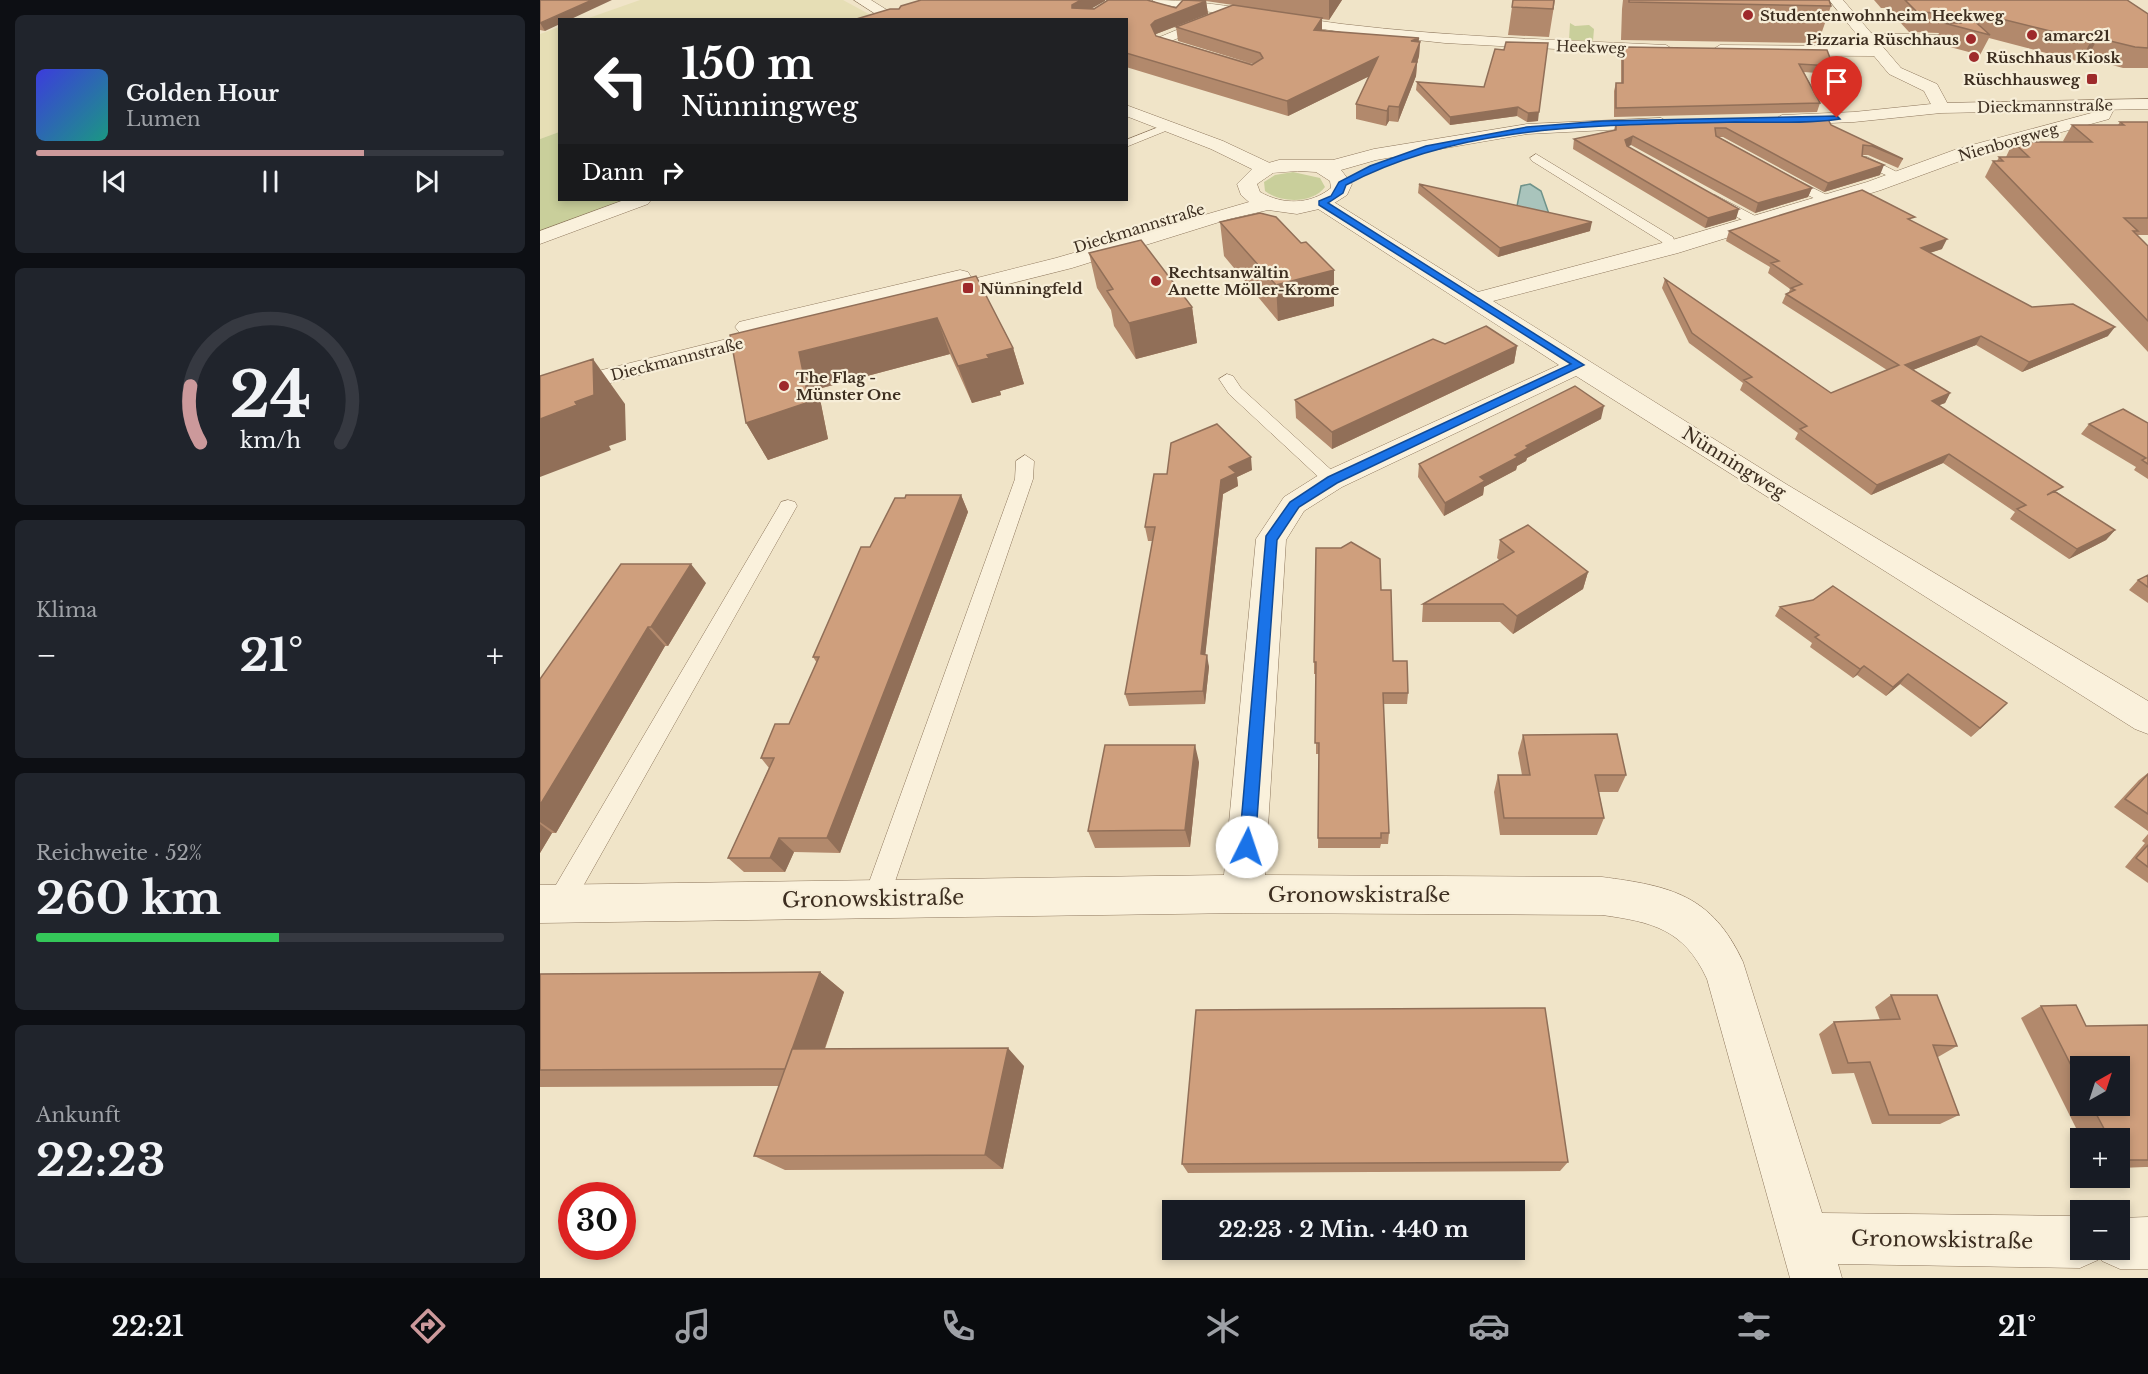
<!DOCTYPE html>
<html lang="de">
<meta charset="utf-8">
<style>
body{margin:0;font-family:"Libre Baskerville",serif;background:#20242c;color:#f1f3f6;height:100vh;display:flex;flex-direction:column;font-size:22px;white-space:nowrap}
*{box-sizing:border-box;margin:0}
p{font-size:20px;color:#9ea1a6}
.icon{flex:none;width:33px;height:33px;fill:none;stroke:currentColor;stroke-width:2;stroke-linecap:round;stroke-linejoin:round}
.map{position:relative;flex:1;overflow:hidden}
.sheet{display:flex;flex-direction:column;gap:15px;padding:15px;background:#0d0f14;width:540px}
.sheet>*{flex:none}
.top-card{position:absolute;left:18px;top:18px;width:570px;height:183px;border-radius:0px;box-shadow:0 3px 9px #0003;background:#202124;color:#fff;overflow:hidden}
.needle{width:39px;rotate:39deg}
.tools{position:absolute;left:1530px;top:1056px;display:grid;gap:12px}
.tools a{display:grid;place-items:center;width:60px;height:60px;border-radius:0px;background:#171b24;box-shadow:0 3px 9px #0003;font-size:30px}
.speed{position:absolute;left:18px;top:1182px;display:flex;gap:12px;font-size:30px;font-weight:700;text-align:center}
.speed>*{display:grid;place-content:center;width:78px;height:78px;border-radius:50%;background:#171b24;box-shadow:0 3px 9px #0003;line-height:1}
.speed .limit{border:9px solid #d22;background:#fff;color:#111}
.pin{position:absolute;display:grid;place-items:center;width:51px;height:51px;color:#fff;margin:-62px -26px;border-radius:50% 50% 50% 0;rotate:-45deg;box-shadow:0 0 6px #0007}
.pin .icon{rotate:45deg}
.me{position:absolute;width:66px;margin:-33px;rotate:4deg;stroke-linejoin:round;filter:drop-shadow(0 0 4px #0008)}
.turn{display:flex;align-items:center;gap:21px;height:126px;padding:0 24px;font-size:27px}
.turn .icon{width:78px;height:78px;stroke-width:2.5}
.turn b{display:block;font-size:42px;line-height:51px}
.then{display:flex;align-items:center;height:57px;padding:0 24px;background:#0003;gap:12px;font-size:22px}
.big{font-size:45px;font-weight:800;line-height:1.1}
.sheet .widget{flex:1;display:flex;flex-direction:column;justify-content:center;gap:9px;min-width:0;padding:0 21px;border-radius:9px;background:#20242c}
.sheet .dial{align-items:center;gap:0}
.dial svg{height:156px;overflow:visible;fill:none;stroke:#363941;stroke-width:7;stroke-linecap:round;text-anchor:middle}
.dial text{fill:#f1f3f6;stroke:none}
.song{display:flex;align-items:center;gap:18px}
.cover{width:72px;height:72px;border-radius:9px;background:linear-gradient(135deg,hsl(240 70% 55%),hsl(170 70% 35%))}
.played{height:6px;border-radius:3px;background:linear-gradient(90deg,#cc999b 70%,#363941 70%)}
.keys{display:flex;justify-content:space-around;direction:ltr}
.heat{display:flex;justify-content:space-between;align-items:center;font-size:33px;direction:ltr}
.charge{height:9px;border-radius:4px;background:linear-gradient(90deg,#34c759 52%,#363941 0)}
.trip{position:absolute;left:622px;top:1200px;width:363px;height:60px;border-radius:0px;background:#171b24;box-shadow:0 3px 9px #0003;font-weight:800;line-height:60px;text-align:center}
.tab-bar{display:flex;height:96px;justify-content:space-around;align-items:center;background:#090b0e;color:#9ea1a6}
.tab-bar .icon{width:42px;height:42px}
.tab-bar .selected{color:#cc999b}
.tab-bar b{font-size:27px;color:#f1f3f6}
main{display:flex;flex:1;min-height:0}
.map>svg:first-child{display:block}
.farmland{fill:#e6deb5}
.green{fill:#c9cf9b}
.water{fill:#a9c4bc;stroke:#6f938a;stroke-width:1.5}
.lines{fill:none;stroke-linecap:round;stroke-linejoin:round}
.service-casing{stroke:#8d765c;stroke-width:1}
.minor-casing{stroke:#8d765c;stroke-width:1}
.tertiary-casing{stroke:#8d765c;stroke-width:1}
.service{fill:#faf1dc;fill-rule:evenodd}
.minor{fill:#faf1dc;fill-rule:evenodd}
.tertiary{fill:#faf1dc;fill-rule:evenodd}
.wall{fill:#b2896c;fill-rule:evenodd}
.shaded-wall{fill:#916f58}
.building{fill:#cf9f7d;stroke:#916f58;stroke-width:1.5}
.route{fill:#1a73e8;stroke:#114b97;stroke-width:1.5}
.poi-dot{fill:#9e2a2b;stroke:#f7eed8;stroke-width:2}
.labels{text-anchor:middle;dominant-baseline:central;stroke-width:4.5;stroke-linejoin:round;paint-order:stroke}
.far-poi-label{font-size:15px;font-weight:bold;fill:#3d2e20;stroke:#f7eed8;text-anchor:start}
.far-street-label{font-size:15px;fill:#3d2e20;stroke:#f7eed8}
.street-label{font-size:18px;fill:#3d2e20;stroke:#f7eed8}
.near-street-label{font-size:21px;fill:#3d2e20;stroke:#f7eed8}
</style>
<main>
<section class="sheet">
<div class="widget">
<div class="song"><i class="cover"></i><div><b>Golden Hour</b><p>Lumen</p></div></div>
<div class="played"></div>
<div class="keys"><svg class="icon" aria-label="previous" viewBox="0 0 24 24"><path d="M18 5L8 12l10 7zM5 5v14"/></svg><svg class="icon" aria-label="pause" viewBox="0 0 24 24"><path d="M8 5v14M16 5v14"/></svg><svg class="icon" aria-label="next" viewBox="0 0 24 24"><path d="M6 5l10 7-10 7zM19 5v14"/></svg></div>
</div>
<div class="widget dial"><svg viewBox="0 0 100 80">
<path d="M14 69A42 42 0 1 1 86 69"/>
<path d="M14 69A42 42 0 0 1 9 40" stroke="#cc999b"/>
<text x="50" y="56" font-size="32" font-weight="700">24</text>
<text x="50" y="72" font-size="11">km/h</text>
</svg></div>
<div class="widget"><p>Klima</p>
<div class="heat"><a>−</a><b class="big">21°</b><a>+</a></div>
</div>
<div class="widget"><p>Reichweite · 52%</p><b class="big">260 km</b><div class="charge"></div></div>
<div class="widget"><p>Ankunft</p><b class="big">22:23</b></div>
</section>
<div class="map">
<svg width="1608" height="1278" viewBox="0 0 1608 1278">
<rect width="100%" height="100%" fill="#f0e4c8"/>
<path class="farmland" d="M100 0H303L338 19 43 20Z
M19 27V132L0 139V34Z"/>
<path class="green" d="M1030 23 1035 26 1049 25 1054 29 1053 41 1029 40Z
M19 132 20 200H88L0 232V139Z
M753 172 780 178 785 187C773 204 740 203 725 191L724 182 735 175Z"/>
<path class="water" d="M990 184 1001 191 1009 214 977 206 981 186Z"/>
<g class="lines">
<defs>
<path id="service" d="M1321 33 1411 35 1416 38 1411 41 1324 38 1321 37Z
M629 123 635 126 633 128 586 147V140Z
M996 154 1133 237 1137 248 1130 252 1125 251 1122 242 992 161 990 158Z
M1319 157H1327L1367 177 1357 180 1319 163Z
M1245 174 1291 197 1293 200 1287 204 1283 203 1241 181V175Z
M1175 195 1221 219 1223 222 1216 226 1211 225 1171 202 1169 199Z
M687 374 693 376 701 388 798 476 801 480 798 484H786L689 394 679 379Z
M485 455 494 461 493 479 349 899 345 908 336 911 327 908 323 899 475 479 476 461Z
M248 500 255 502 257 506 28 913 19 916 10 913 6 904 10 895 239 506 241 502Z"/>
<path id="minor" d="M314 0H331L363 20H345Z
M612 0C676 0 739 16 802 24 910 37 1018 40 1126 45L1134 50 1126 55 905 43 802 32 683 14V20L631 41 664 53 667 56 664 59 659 61 620 49 615 39 677 13 619 4Z
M1289 0H1303L1361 68 1397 84 1410 108 1407 112H1395L1384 91 1349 74 1334 56 1180 55 1172 50 1180 45 1326 46Z
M1558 99 1564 100 1573 111 1569 119 1431 157 1341 190 1138 253 953 301 1246 484 1608 701V734L1595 729 1036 376 802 487 764 511 746 540 725 875 1062 877C1131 886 1172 895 1203 962L1282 1213 1540 1216V1250H1580V1218L1608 1217V1269H1580L1562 1261 1560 1256 1558 1260 1540 1268 1298 1264 1302 1278H1250L1167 979C1144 929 1112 922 1062 915L703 913 0 923V885L684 875 716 539 744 497 782 473 1019 365 775 207 772 203 775 199H789L938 292 1122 243 1327 182 1417 149 1555 112 1550 104Z
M586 105 683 141 734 165 736 169 727 175 720 173 671 149 586 116Z
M84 200H111L108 204 0 244V231Z"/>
<path id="tertiary" d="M1608 99V109L1401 113 1314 122 1242 125 1233 120 1242 115 1314 112 1401 103Z
M1121 118 1130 123 1127 127 987 134 836 160 801 170 812 184 807 195 788 207 757 214 728 210 689 219 532 268 397 302 389 300 386 295 388 291 237 327 244 329 248 334 244 339 80 380 0 405V389L62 370 207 334 199 332 195 327 199 322 420 270 428 272 431 277 429 280 516 258 709 202 701 195 697 184 714 167 739 160H793L834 149 987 124ZM758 171 776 172 790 181 791 188C770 205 743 205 720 192L717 184 733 173Z"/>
</defs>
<use href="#service" class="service-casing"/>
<use href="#minor" class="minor-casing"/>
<use href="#tertiary" class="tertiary-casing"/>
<use href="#service" class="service"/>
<use href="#minor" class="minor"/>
<use href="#tertiary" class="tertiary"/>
</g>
<path class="wall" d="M0 0 5 31 0 30Z
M381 0H565L551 8H636L643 0H802L789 20 782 19V31L879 38 878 42H880L879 56 877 63 876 76 858 122 849 121 846 126 816 119V104L829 76 748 116 586 67V20L359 9ZM666 1 693 5 636 27 638 41 713 64 616 36V34L668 14Z
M1015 0 1009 37 968 35 972 7Z
M1083 0H1289L1291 6 1278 43 1081 40 1082 9Z
M1334 0H1587L1608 14V68H1583L1547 58 1540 62 1449 38 1440 55 1395 43 1399 33 1369 32 1347 8H1341Z
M1083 47 1293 66 1290 74 1264 72 1280 103 1277 112 1074 117V91L1076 83H1081V55Z
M955 49 998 121 987 122 977 116 910 125 876 90 877 82 944 87Z
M1076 122 1291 125 1363 159 1358 168 1328 155H1322L1340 175 1284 192 1183 137H1179L1272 188 1268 197 1215 213 1091 145 1088 146 1196 219 1165 228 1033 149 1034 139 1074 130Z
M1580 122H1608V235H1597L1608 246V352L1445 177 1453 161H1457L1459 157H1466L1473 142H1524L1523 141 1532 125H1578Z
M879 184 1050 231 958 257 878 193Z
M680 222 794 270V306L738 321 684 256Z
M1373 222 1402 249 1390 253 1492 307 1568 336 1482 372 1436 345 1373 370 1410 393 1405 403 1399 405 1518 493 1575 530 1566 540 1529 559 1470 519 1475 512 1403 463 1331 495 1255 439 1258 433 1200 390 1203 383 1149 343 1122 288 1125 279 1291 393 1347 370 1242 303 1246 294 1249 292 1250 289 1228 273 1230 267 1186 241 1189 231Z
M549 253 652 307 657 343 596 359 574 326 571 310 557 288Z
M436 276 473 348 484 384 460 391 461 395 432 403 410 354 278 389 288 439 228 460 206 423Z
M905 344 977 346 974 363 792 449 756 418 755 400Z
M1061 419 987 458 986 461 977 466 976 470 944 487 943 495 904 516 878 477 879 464Z
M1608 423V479L1594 470 1596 467 1541 434 1549 424Z
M712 470 697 477 698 486 683 494 665 655 669 667 665 704 589 706 585 694 613 541H608L605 527 627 474Z
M421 495 428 512 300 853 254 852 245 872H204L188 858 229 768 221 758 249 724 277 663 273 657 330 547 365 498Z
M960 540 1048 572 1043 589 973 634 960 622H882L883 604 959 560 957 558Z
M1608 575V603L1589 590 1598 580Z
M166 583 128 646H125L16 833H12L0 853V679Z
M841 590 853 661 868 693 867 704H843L849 833 848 844H841L840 848H778L779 754H776V674H774V662Z
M1240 607 1458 712 1431 737 1360 684 1346 696 1317 675 1313 678 1270 647 1272 643 1235 616Z
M983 735 1086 775 1078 792H1059L1064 818 1057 835H960L954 792 958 775H982L978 753Z
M659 762 650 847 555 848 548 831Z
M1608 773V831L1574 807 1599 780Z
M1608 834V883L1585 867 1605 843 1602 841Z
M280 972 304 992 285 1049 484 1066 463 1169 245 1170 214 1156 239 1086 0 1087V974Z
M1351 995 1417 1046 1398 1057H1397L1419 1115 1400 1124H1332L1314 1073 1292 1074 1279 1034 1294 1022 1340 1020 1335 1007Z
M1501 1006 1546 1026 1608 1025V1167H1605L1580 1168V1138H1541L1481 1018ZM1540 1066 1580 1106H1540Z
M1028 1162 1020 1171 648 1173 642 1164Z"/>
<path class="shaded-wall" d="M52 0H72L29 20H20V24L5 31 0 23Z
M541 0H565V1L535 18 532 8V5Z
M789 0H802L789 20Z
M666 1 668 14 616 34 613 39 611 25 615 21Z
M782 18V31L774 30Z
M879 38 878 47 880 42 879 56 877 63 876 76 858 122 859 107 871 41Z
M1558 38 1547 58 1540 62 1551 41Z
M838 57V72L748 116 747 101Z
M849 106V121L846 126 847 111Z
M978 107 977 116 910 125V117Z
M999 112 998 121 987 122 988 113Z
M1093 136 1091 145 1083 149 1085 140Z
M1344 165 1340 175 1284 192 1288 183Z
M1272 188 1268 197 1215 213 1218 203Z
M1199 209 1196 219 1165 228 1168 218Z
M1052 222 1050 231 958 257 960 248Z
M1407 239 1402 249 1376 257 1381 248Z
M794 270V306L738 321 736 285Z
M652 307 657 343 596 359 589 323Z
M397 318 410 354 278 389 288 439 228 460 206 423 259 352Z
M1575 327 1568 336 1482 372 1489 362Z
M1441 336 1436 345 1360 375 1365 365Z
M977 346 974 363 792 449V432Z
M473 348 484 384 460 391 461 395 432 403 418 366 447 355Z
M53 359 85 404 86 440 69 446 71 450 0 477V419L35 402Z
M1410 393 1405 403 1387 410 1392 401Z
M1064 406 1061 419 987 458 986 461 977 466 976 470 944 487 943 495 904 516 905 503 940 477 975 455 986 446Z
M1409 454 1403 463 1331 495 1337 485Z
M711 457 712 470 697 477 698 486 683 494 664 667 661 654 681 480 689 467Z
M421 495 428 512 300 853 287 838Z
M1575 530 1566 540 1529 559 1537 549Z
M151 564 166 583 128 646 111 627Z
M1048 572 1043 589 973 634 977 616Z
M108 627 125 646 16 833 0 822V805Z
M667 655 669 667 665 704 663 691Z
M1324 666 1317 675 1313 678 1320 669Z
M1368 674 1360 684 1346 696 1353 687Z
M1467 703 1458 712 1431 737 1440 728Z
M655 745 659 762 650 847 645 830Z
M0 824 12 833 0 853Z
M239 838 254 852 245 872 230 858Z
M280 972 304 992 272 1085 245 1069Z
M468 1048 484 1066 463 1169 445 1155Z"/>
<path class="building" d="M0 0H52L0 23Z
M381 0H541L532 5V8L554 9 568 0H607L636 8 643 0 666 1 615 21 611 25 616 36 712 65 723 58 720 53 636 27 693 5 782 18 774 30 879 38 871 41 880 42 872 62H877L859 107 849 106 847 111 816 104 838 57 747 101 586 53V20H313L350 9H359L361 6Z
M973 0H1014L1013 9 972 7Z
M1089 0H1289L1291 6 1089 2Z
M1365 0H1587L1608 14V48L1595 47 1558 38 1551 41 1421 9 1450 35 1404 23H1421L1427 18 1421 14 1377 12Z
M966 42 1008 43 999 112 988 113 978 107 910 117 877 82 944 87 955 49 964 50Z
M1083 47 1287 50 1293 66 1259 64 1280 103 1076 108V83H1083Z
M1287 117 1291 125 1363 159 1332 146 1323 145 1322 156 1344 165 1288 183 1186 128H1175L1176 136 1272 188 1218 203 1093 136 1085 140 1087 146 1199 209 1168 218 1034 139 1076 130V122Z
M1580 122H1608V218H1584L1598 231H1593L1608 246V321L1453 161H1463L1459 157H1489L1473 142H1552L1532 125H1584Z
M879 184 1052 222 960 248Z
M1322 190 1375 217 1368 219 1407 239 1381 248 1492 307 1533 304 1575 327 1489 362 1441 336 1365 365 1410 393 1392 401 1523 487 1507 495 1514 491 1575 530 1537 549 1477 509 1486 505 1409 454 1337 485 1260 429 1267 426 1204 380 1212 377 1152 333 1125 279 1291 393 1359 365 1246 294 1255 290 1251 288 1262 284 1231 263 1239 261 1189 231Z
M720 213 736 217 761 243 766 242 794 270 736 285 680 222Z
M601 240 652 307 589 323 567 291 573 289 549 253Z
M436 276 473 348 447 355 449 358 418 366 397 318 259 352 269 402 206 423 190 335Z
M946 326 977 346 792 432 755 400 893 339 905 344Z
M53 359 54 395 35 402 37 405 0 419V376Z
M1035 386 1064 406 986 446 988 448 975 455 978 457 940 477 945 481 905 503 879 464Z
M1583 409 1608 423V464L1602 460 1606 458 1549 424Z
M677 424 711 457 689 467 696 473 681 480 661 654 667 655 663 691 585 694 615 527H605L614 474H627L631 443Z
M366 495H421L287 838H239L230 858H188L234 758H221L235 724H249L279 657H273L321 547H330L355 498H365Z
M988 525 1048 572 977 616 963 604H883L974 552 960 540Z
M811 542 840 559 841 590H851L853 661H867L868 693H843L849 833H841V838H778L779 743H775L776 662H774L776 548H801Z
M81 564H151L111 627H108L0 805V679Z
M1608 575V587L1598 580Z
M1293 586 1467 703 1440 728 1368 674 1353 687 1324 666 1320 669 1275 637 1279 635 1240 607 1273 600Z
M1077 734 1086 775H1055L1064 818H964L958 775H990L983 735Z
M565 745H655L645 830 548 831Z
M1608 774V814L1585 799Z
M1608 845V867L1596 858Z
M280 972 245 1069 0 1070V974Z
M1351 995H1397L1417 1046 1393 1045 1419 1115H1349L1330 1062 1308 1063 1294 1022 1360 1019Z
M1536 1005 1546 1026 1608 1025V1160H1580V1138H1569L1552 1106H1580V1066H1540V1083L1501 1006Z
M1005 1008 1028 1162 642 1164 656 1010Z
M468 1048 445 1155 214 1156 252 1049Z"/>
<path class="route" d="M1297 116 1300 119C1266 124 1229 122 1195 122 1063 126 925 122 806 185L803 193 788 203 1044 365 797 483 759 507 737 540 715 847 713 852 707 854 701 852 699 847 726 536 750 502 788 477 1031 364 779 205V201L791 196 799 182 830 166 886 146 987 127 1063 121Z"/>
<g class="poi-dot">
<circle cx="1208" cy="15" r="6"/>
<circle cx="1492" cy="35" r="6"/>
<circle cx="1431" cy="39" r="6"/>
<circle cx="1434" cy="57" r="6"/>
<rect x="1546" y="73" width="12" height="12" rx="3"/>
<circle cx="616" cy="281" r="6"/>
<rect x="422" y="282" width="12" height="12" rx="3"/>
<circle cx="244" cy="386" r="6"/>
</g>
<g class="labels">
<g class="far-poi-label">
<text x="1220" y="15">Studentenwohnheim Heekweg</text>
<text x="1504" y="35">amarc21</text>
<text x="1419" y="39" text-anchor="end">Pizzaria Rüschhaus</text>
<text x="1446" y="57">Rüschhaus Kiosk</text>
<text x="1540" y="79" text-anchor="end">Rüschhausweg</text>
<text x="628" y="272">Rechtsanwältin<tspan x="628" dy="17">Anette Möller-Krome</tspan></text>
<text x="440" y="288">Nünningfeld</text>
<text x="256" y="377">The Flag -<tspan x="256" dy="17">Münster One</tspan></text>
</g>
<g class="far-street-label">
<text transform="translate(1051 47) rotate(2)">Heekweg</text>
<text transform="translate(1505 106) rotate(-1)">Dieckmannstraße</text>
<text transform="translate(1468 142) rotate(-16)">Nienborgweg</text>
<text transform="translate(599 228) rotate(-17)">Dieckmannstraße</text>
<text transform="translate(137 359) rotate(-14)">Dieckmannstraße</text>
</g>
<g class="street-label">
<text transform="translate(1194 463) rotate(32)">Nünningweg</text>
</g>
<g class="near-street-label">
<text x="819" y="895">Gronowskistraße</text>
<text transform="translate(333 899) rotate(-1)">Gronowskistraße</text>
<text transform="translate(1402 1240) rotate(1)">Gronowskistraße</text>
</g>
</g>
</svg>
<div class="tools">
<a><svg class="needle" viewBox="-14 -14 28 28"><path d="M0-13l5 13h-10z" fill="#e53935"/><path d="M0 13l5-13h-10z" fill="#9ea1a6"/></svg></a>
<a>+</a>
<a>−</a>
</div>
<div class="speed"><div class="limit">30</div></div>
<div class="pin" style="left:1297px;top:118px;background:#d93025"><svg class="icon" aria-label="arrive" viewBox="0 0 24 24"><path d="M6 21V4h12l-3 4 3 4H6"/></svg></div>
<svg class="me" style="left:707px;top:847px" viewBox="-20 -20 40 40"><circle r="19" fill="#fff"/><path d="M0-13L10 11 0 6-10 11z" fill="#1a73e8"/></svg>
<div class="trip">22:23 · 2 Min. · 440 m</div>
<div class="top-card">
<div class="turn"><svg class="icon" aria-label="left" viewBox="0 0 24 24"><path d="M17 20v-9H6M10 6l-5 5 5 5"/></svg><div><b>150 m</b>Nünningweg</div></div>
<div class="then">Dann<svg class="icon" aria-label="right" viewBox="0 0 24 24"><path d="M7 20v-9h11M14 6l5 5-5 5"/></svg></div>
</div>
</div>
</main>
<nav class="tab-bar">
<b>22:21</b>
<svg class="icon selected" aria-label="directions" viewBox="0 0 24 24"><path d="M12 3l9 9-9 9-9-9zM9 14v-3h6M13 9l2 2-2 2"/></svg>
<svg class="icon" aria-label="music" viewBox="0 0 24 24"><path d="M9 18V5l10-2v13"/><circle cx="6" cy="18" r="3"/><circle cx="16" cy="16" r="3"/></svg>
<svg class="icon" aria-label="phone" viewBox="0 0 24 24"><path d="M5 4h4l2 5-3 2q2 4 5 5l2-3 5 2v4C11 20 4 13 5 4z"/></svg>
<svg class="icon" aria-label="climate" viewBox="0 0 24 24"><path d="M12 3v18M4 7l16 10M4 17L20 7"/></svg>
<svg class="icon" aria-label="car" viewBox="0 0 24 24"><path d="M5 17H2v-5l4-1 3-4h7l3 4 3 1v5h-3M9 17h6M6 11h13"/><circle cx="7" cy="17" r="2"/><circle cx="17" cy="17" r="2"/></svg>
<svg class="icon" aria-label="filters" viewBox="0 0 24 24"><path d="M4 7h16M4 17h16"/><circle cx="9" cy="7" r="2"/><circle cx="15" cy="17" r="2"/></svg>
<b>21°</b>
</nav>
